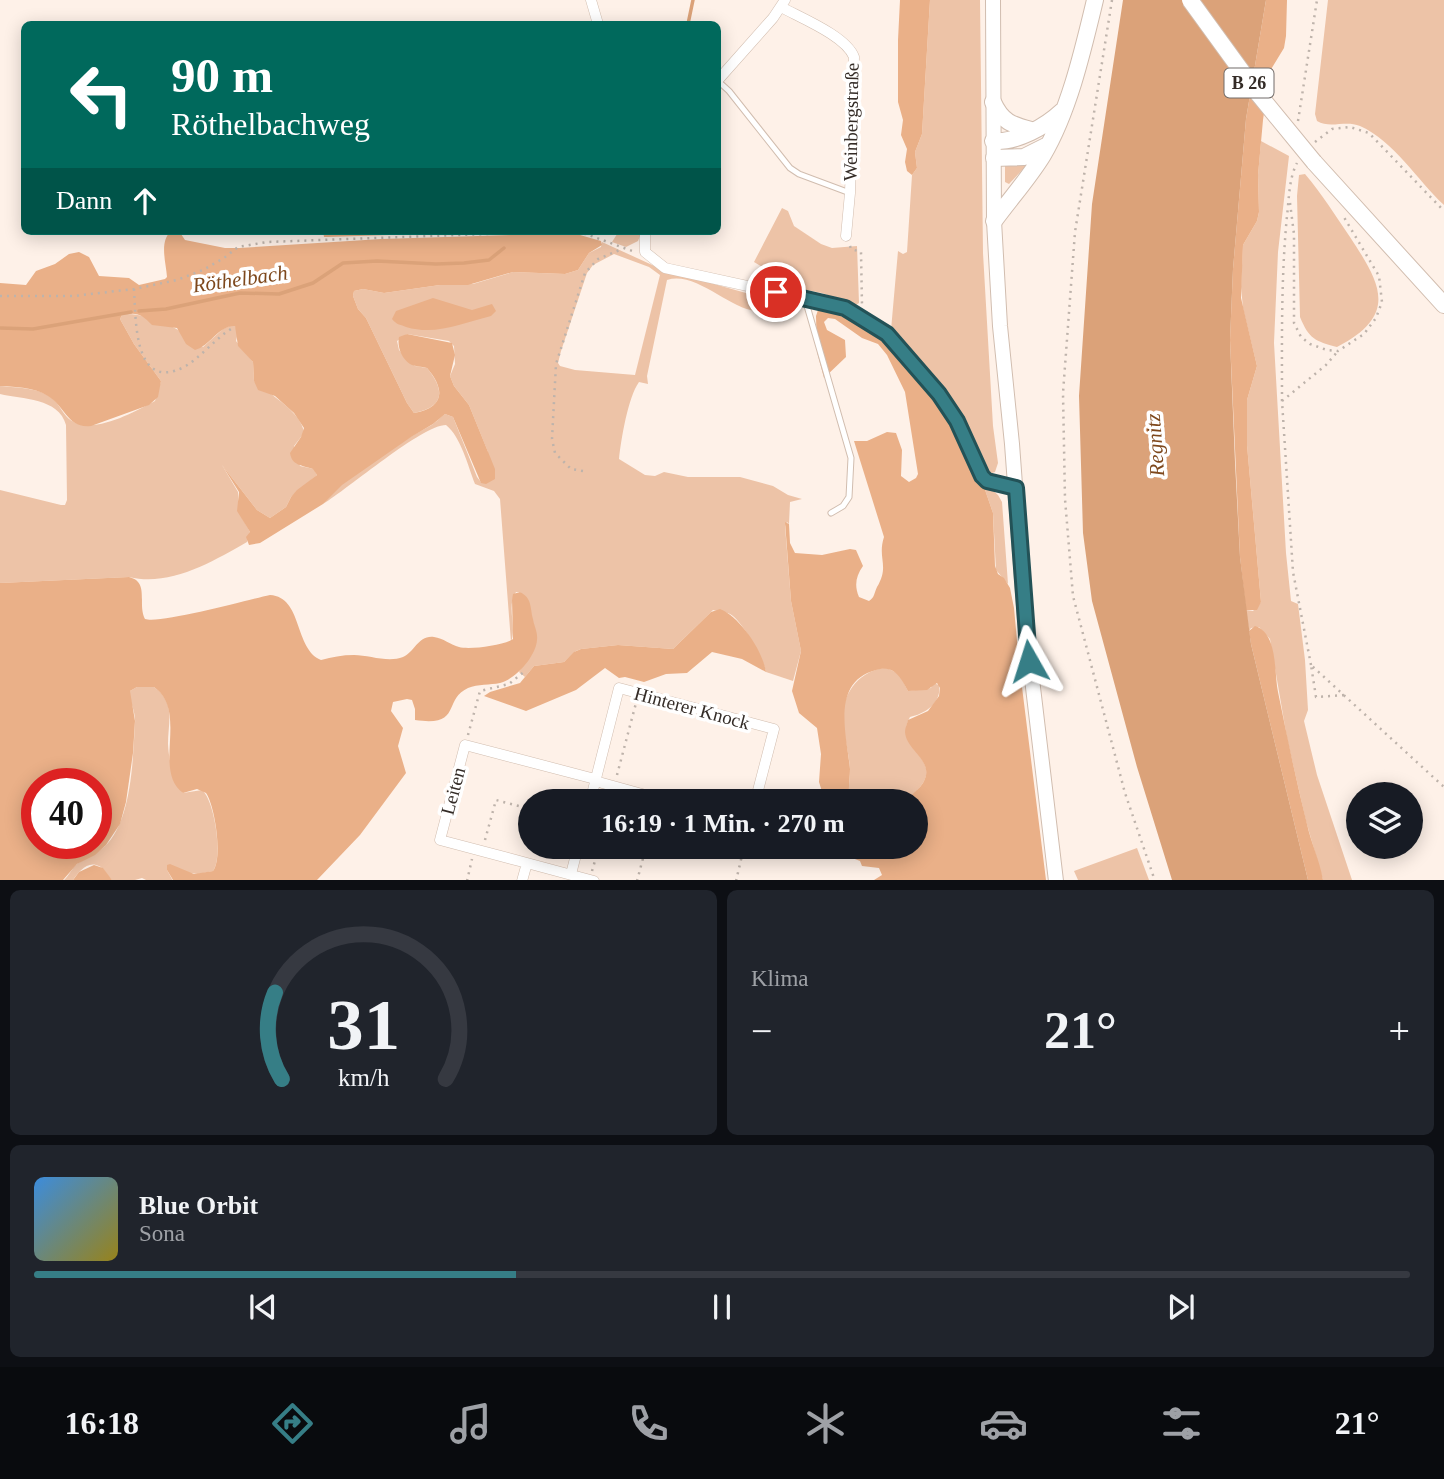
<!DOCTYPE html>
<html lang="de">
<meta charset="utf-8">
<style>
body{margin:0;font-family:Georgia,serif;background:#20242c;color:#f1f3f6;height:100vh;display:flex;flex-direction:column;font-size:26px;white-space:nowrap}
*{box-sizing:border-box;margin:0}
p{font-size:23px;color:#9ea1a6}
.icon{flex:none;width:38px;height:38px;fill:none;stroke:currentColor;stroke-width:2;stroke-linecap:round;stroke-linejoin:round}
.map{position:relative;height:880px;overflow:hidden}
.sheet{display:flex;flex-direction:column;gap:10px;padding:10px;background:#0d0f14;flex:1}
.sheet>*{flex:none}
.banner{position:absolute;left:21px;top:21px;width:700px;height:214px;border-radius:10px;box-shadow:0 4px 18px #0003;background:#00695c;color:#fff;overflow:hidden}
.tools{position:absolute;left:1346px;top:782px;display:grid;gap:14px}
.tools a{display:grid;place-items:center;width:77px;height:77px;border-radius:50%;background:#171b24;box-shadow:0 4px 18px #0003;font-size:35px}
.speed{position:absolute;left:21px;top:768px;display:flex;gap:14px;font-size:35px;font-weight:700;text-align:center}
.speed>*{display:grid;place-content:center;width:91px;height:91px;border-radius:50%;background:#171b24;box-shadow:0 4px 18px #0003;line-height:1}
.speed .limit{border:10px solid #d22;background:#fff;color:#111}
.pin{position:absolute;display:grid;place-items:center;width:60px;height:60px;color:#fff;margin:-30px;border:4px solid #fff;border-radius:50%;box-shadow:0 2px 7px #0007}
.me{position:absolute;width:77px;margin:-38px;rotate:354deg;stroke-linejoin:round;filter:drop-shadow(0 0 5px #0008)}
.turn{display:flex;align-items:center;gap:24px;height:147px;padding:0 35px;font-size:32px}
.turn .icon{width:91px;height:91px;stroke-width:2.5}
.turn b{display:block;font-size:49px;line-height:60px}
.then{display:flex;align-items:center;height:66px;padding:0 35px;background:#0003;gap:14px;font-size:26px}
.big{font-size:52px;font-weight:700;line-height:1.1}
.sheet .card{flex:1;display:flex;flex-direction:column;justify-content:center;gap:10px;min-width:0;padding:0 24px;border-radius:10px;background:#20242c}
.sheet .dial{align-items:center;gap:0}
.dial svg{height:182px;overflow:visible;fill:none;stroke:#363941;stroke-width:7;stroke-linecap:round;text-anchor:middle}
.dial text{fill:#f1f3f6;stroke:none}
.song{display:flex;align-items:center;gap:21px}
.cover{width:84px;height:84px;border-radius:10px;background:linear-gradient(135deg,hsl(210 70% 55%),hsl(50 70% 35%))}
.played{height:7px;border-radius:4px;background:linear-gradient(90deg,#367e86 35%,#363941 35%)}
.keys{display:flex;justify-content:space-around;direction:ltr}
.heat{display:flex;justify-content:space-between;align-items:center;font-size:38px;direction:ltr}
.sheet .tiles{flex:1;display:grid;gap:10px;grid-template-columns:1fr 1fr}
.card:last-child{grid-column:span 2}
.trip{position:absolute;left:518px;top:789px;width:410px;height:70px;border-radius:35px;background:#171b24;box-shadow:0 4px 18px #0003;font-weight:700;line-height:70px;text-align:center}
.dock{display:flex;height:112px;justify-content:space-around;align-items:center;background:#090b0e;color:#9ea1a6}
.dock .icon{width:49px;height:49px}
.dock .current{color:#367e86}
.dock b{font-size:32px;color:#f1f3f6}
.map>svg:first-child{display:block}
.green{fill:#edc3a7;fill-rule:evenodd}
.forest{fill:#eab088;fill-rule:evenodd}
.water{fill:#dba279}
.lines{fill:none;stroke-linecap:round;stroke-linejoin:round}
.stream{stroke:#dba279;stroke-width:3.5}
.lane-casing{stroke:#d1bdaf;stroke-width:7}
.street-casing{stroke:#d1bdaf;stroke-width:11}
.secondary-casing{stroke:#d1bdaf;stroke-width:16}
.primary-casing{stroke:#d1bdaf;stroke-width:18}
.path{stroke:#beb3ab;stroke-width:2.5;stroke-dasharray:2 5;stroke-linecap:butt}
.lane{stroke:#fff;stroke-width:5}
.street{stroke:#fff;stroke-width:10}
.secondary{stroke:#fff;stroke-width:14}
.primary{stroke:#fff;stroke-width:16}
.primary-bridge-casing{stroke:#d1bdaf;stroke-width:18;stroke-linecap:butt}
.primary-bridge{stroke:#fff;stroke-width:16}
.route-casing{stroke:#235257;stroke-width:18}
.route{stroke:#367e86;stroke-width:12}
.labels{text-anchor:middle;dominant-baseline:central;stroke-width:7;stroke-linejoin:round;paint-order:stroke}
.shield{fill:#fff;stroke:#716b68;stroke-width:2}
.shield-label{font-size:18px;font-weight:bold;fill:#342c27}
.street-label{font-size:19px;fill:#342c27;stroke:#fff}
.water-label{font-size:21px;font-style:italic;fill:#7e481c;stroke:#fff}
</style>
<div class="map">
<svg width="1444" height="881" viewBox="0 0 1444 881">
<rect width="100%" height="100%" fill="#fef1e8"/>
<path class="green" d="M930 0H980L983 253 993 426 998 463 995 472 989 474C974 463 972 437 962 421 942 388 919 356 891 330L898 251 903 254 907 252 912 175 917 168 915 152 922 134Z
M1328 0H1444V205C1417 180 1394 141 1360 126 1345 120 1330 129 1317 121L1315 114Z
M1261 141 1289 156 1278 252 1274 343 1286 553 1291 601 1298 604 1305 660 1308 710 1304 721 1317 775 1352 880H1323L1306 821 1287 738 1270 639 1259 627 1251 628 1249 631 1246 610 1253 611 1261 602 1247 445V400L1257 366 1243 308 1241 287 1243 245 1257 221 1259 212 1258 175Z
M1025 164 1027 165 1009 184 1005 182V165Z
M1305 174C1322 194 1335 215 1350 237 1381 284 1399 315 1337 347 1315 341 1309 339 1300 317L1297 196 1299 175Z
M782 208 788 211 794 226 821 244 832 248 857 246 859 303 856 305 822 293 772 283 764 268 754 262Z
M619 231H642L638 241 626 247 612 242Z
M602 242 661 269 753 295 751 298 756 311C729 309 696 271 667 280L647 376 648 384 639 382C628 397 621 440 619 459L645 475 655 476 664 472 688 477H740L773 486 788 495 802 499 790 502 789 524 787 522 785 526 791 601 801 651 793 681 766 672C764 660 742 620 730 614 726 612 719 611 713 610L673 649 618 645 581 649 576 651 564 662 534 666 525 677 519 672C533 651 540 647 533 622 529 607 530 604 520 592H516C506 606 517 627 511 642L500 499 494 491 475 484C468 466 461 437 446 425 422 425 348 489 323 504 341 477 399 443 428 427 435 424 439 418 445 414L453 417 477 477 481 482 486 483 488 452 469 405 454 386 450 376 455 364 454 346 449 341 407 334 397 341 399 350 415 366 427 368C445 390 445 407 414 413L407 403 366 318 358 309 353 296 354 291 363 289 384 293 440 285 473 284 513 272 565 274 578 270 589 253 601 247ZM614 254 649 267 660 275 635 375 575 370 560 366 558 363 561 351 587 273 593 265Z
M127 314C156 315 181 330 203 347L223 329 231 325 235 326 238 332 236 341 253 362 254 381C269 394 302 412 304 433L294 446 300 466 314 469 317 475 291 497 286 507 270 518 257 510 222 465 238 492V511L250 532 247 542C212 562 170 587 129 577L0 583V490L61 505H65L67 500 66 425C59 398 22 399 0 394V386C18 388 43 387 56 402 61 408 66 419 74 422 97 433 134 412 155 401L161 381 134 344 120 319 122 315Z
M982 481 998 495 1002 502 1008 584 996 570 993 513Z
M887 668 899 674 908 691 931 688 933 683 939 685C942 703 925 714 910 717 893 746 939 757 923 783 920 788 915 791 912 796V801L851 802C847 791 850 780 850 769 849 753 844 737 843 720 841 694 860 669 887 668Z
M137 687H154C176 703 168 721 168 744 169 762 173 778 183 793L202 790C215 801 223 858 213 871L198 874 167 870 173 881 146 880 142 878 135 880H112C107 876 104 868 99 866 88 860 78 872 73 880L63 881C69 876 72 868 77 864 88 856 99 853 108 843 132 816 133 757 135 723 136 711 129 702 130 691Z
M1137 848 1149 880H1078L1074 871Z"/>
<path class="forest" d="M900 0H930L922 134 915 152 917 168 912 175 907 171 905 162 907 149 901 135 903 120 898 102V40Z
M1266 0H1287L1286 36 1284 48 1270 71 1263 120 1258 175 1259 212 1257 221 1243 245 1241 298 1257 366 1247 400V445L1261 602 1257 610H1246L1240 557 1230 340 1233 269 1246 119Z
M171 231H179L185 240 225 248H239L381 239 573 233 601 241 602 245 589 253 578 270 565 274 513 272 468 285H440L384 293 363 289 354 291 353 296 358 309 366 318 407 403 414 413C444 408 446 390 427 368 421 366 415 367 410 364 401 358 397 346 399 337L407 334 452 343 455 355 450 376 454 386 469 405 495 469V479L486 484 481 483 453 417 445 414 433 424 411 437 342 485 323 504 260 543 249 545 246 537 250 532 237 511 239 492 222 465 257 510 270 518 286 507 291 497 297 490 317 475 313 469C302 465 292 466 290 453L301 437 304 428 294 413 275 396 258 390 254 381 253 362 238 346 235 326C219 325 210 346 195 350L186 344 177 328 152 325C141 314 138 312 122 315L120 319 134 344 161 381 158 397 149 405 91 426C68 429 65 406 48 396 34 387 16 387 0 386V283L26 285 36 271 55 264 69 254 79 252 89 257 99 276 129 278 139 285 165 279 167 277C166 262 159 242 171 231Z
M323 231H424L419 234 328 237H324Z
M433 298 472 310 492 304 496 311 491 316C462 323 436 336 406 327 399 324 397 325 392 319L396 311Z
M826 309C856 316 888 332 900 361L916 365 941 388 957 411 973 442 982 481 993 513 995 566 998 574 1004 578 1010 588 1014 608 1019 663 1046 880H874L882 875 879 868 862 866 860 861 847 856 839 847H915V820L918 814 911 796C915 791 920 788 923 783 936 761 906 751 905 732 905 728 907 724 908 720L928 711 939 696 940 688 937 683 927 690 908 691C900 677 895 665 876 670 830 682 847 736 850 769 850 780 847 791 851 801H825L819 782 821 754 817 728 799 713 792 691 801 651 791 601 785 522 789 524 790 543 795 553 822 555 850 549 856 550 863 566C856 576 854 585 859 597L869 601C875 597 874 593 877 587 890 565 877 559 884 537L854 441H867L887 432 896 433 902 450 901 476 909 482 916 478 918 474 905 392 887 355 878 344 862 338 835 319 828 318 824 322 827 330 845 340 846 357 824 378 817 352 816 316 818 310Z
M129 577C150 582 137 604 145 619 161 624 247 600 270 595 303 597 294 649 321 660 332 657 342 655 354 655 369 655 388 663 403 657 415 652 418 635 434 637 443 638 451 645 459 647 470 650 505 645 513 639L512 600 513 594 520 592C532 598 530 607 533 619 534 626 538 632 537 640 536 656 516 679 500 683 490 685 478 684 468 688 442 700 463 727 415 720V709L412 700 407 699 393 702 391 711 403 728 398 746 406 773 360 835 317 880H173L167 870V865L170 864 194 874 213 871C223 858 215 806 206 793L197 789 183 793C152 770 189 712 154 687H137L130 691 135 721 133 753 126 802 120 824 106 845 95 855 77 864 63 880H0V583ZM37 784H96V844H37Z
M720 609C740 617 763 651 766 672L742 659 712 652 687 673 666 674 644 682 625 677 619 678 605 668 576 690 526 711 484 696 490 692 520 683 534 666 564 662 574 652 581 649 618 645 673 649 711 612Z
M1255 626C1278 633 1274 672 1278 692 1287 736 1296 780 1307 824 1311 843 1320 861 1323 880H1308L1251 644 1249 631Z
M94 865 103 868 112 880H73L79 872Z"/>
<path class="water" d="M1123 0H1266L1246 119 1233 269 1230 340 1235 462 1240 557 1251 644 1308 880H1172L1137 767 1092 601 1083 533 1079 396 1092 204Z"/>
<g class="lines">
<path class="stream" d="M688 24 693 0
M139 311 166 309 240 293 279 294 313 283 343 263 377 261 436 264 464 263 489 260 504 248
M0 328 33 329 131 312"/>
<defs>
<path id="lane" d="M718 81 729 91 790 168 799 174 850 193
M805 299 851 458 849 497 843 506 831 513"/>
<path id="street" d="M591 0 598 24
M781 7C801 18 846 36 854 57L850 193 846 236
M718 80 773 18 785 0
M645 231V252L665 268 835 305C883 318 935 380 958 423 969 442 973 465 987 481L1016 488
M595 781 671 802
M590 802 619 688 774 729 755 802
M527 863 440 840 465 745 595 779
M571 874 578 847
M522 881 527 863 594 881"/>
<path id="secondary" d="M993 0 994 221 1000 326 1012 444 1025 620 1056 881"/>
<path id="primary" d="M993 102C1002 122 1012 125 1031 130
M993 141C1017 143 1046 126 1062 111
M994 158 1024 157 1046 146
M1314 162 1444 305
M994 221C1010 199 1029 178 1043 155 1069 111 1083 50 1095 0"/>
</defs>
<use href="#lane" class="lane-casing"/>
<use href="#street" class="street-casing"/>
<use href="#secondary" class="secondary-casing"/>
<use href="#primary" class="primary-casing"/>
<path class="path" d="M1112 0 1075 232 1063 393 1065 499 1073 596 1125 793 1155 881
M1298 121 1317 0
M1315 142 1332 129 1350 127 1369 133 1444 211
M1290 203 1294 234V323L1301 337 1310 344 1327 350 1338 351 1364 334 1376 318 1382 302 1379 276 1342 214
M850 246 851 249 861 252 862 305
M134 289C136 318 133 393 184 367 199 359 215 339 231 329
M0 296H74L134 289 177 280 203 270 224 258 238 247 267 242 567 231 586 234 635 252
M1282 401C1282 339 1281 278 1287 216 1289 199 1289 178 1297 163
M583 471 571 469 555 453 552 439 556 364 585 273 598 259 622 249
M1311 665 1293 572 1282 401 1326 365 1338 351
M1344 695 1316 697 1311 665 1444 787
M468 735 480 691 509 684 525 671
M617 775 636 703
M485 840 496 800 530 809
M592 871 599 847
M467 881 472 859
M637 881 646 847
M736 881 744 847"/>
<use href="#lane" class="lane"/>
<use href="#street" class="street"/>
<use href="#secondary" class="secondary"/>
<use href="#primary" class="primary"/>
<defs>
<path id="primary-bridge" d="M1190 0 1259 95 1314 162"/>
</defs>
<use href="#primary-bridge" class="primary-bridge-casing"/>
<use href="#primary-bridge" class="primary-bridge"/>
</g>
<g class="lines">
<defs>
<path id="route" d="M776 292 845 308 887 334 939 394 957 421 982 476 987 481 1016 488 1029 661"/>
</defs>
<use href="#route" class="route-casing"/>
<use href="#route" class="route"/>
</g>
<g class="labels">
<rect class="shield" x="1224.5" y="68.5" width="49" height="29" rx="5"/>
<g class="shield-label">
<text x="1249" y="83">B 26</text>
</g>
<g class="street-label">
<text transform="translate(851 122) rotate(-89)">Weinbergstraße</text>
<text transform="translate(692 708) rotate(15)">Hinterer Knock</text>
<text transform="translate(453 791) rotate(-75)">Leiten</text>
</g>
<g class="water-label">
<text transform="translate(240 279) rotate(-8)">Röthelbach</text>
<text transform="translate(1155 445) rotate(-94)">Regnitz</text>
</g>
</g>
</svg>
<div class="tools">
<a><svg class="icon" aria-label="layers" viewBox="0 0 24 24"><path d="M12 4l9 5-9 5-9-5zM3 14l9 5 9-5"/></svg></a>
</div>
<div class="speed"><div class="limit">40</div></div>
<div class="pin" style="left:776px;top:292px;background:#d93025"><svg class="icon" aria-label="arrive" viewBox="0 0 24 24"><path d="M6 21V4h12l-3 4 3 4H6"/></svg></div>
<svg class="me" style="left:1029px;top:661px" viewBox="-20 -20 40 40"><path d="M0-17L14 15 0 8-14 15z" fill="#367e86" stroke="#fff" stroke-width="4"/></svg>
<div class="trip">16:19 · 1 Min. · 270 m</div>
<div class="banner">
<div class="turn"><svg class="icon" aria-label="left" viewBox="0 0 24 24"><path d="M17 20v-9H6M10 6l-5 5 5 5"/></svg><div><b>90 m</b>Röthelbachweg</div></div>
<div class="then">Dann<svg class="icon" aria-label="ahead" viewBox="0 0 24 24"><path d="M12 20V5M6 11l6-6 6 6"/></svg></div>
</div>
</div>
<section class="sheet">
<div class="tiles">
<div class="card dial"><svg viewBox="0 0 100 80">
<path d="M14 69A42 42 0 1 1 86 69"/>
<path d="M14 69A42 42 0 0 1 11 31" stroke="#367e86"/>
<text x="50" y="56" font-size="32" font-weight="700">31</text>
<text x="50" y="72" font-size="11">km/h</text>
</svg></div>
<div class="card"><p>Klima</p>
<div class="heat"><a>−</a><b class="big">21°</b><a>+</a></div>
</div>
<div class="card">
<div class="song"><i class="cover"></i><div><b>Blue Orbit</b><p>Sona</p></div></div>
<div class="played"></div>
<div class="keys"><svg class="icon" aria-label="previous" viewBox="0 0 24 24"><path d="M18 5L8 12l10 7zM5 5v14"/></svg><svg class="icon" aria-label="pause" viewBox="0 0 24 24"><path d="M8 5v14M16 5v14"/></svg><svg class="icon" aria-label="next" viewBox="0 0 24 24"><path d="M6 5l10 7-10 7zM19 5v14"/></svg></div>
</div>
</div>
</section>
<nav class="dock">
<b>16:18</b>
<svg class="icon current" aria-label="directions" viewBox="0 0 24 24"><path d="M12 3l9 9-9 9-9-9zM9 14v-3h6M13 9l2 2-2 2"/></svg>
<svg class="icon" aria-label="music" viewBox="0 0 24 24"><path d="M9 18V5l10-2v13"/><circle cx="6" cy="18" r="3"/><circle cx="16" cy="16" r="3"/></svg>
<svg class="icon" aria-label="phone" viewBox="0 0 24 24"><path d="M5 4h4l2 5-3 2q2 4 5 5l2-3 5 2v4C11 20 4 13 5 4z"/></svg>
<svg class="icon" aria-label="climate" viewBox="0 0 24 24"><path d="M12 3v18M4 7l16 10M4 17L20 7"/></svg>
<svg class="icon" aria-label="car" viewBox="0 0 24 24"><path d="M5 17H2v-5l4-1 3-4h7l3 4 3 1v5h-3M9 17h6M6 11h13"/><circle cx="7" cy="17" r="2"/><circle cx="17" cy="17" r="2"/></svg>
<svg class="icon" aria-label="filters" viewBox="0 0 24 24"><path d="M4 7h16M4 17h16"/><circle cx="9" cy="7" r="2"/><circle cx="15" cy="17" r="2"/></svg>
<b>21°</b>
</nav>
